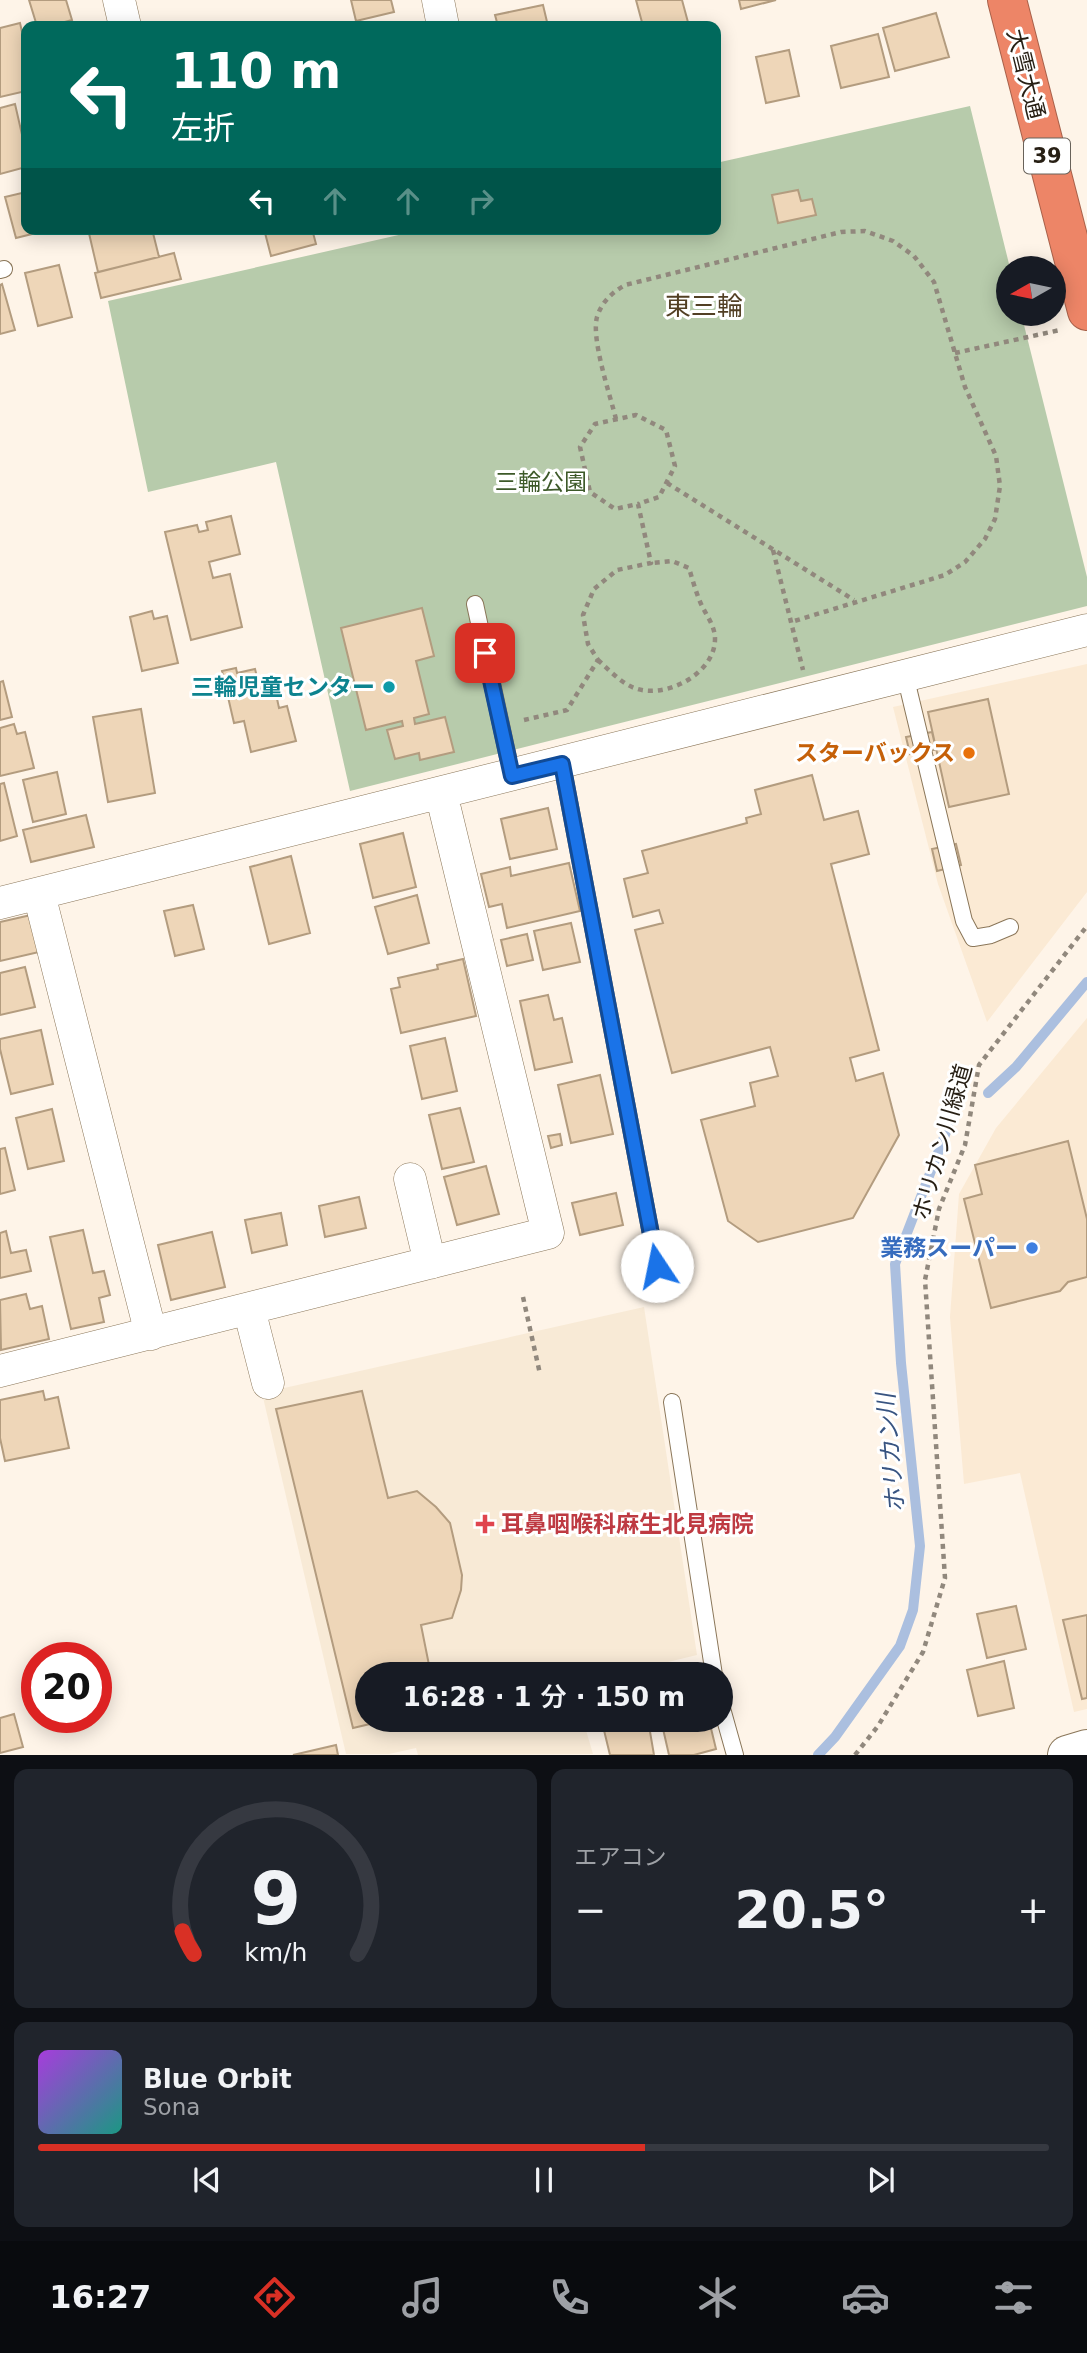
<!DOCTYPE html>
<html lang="ja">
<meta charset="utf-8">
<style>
body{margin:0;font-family:"DejaVu Sans","Noto Sans JP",sans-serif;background:#20242c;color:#f1f3f6;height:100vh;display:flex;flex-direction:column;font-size:26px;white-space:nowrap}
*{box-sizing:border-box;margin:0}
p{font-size:23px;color:#9ea1a6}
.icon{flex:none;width:38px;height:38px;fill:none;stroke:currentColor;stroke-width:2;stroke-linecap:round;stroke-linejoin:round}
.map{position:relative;height:1755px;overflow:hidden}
.panel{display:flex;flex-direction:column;gap:14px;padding:14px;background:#0d0f14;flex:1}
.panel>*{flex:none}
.guide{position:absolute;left:21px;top:21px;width:700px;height:214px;border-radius:14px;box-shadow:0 4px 18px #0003;background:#00695c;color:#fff;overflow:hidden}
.needle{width:46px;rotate:261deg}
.controls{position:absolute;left:996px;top:256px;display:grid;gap:14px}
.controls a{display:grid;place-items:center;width:70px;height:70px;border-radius:50%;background:#171b24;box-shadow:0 4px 18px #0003;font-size:35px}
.speed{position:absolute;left:21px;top:1642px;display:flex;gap:14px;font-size:35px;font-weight:700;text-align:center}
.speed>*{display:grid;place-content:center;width:91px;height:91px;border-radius:50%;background:#171b24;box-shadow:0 4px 18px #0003;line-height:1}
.speed .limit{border:10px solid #d22;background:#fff;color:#111}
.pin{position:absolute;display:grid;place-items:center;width:60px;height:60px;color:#fff;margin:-30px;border-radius:14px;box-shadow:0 4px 10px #0006}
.me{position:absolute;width:77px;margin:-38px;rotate:349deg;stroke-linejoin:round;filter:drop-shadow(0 0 5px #0008)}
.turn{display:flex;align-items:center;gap:24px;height:147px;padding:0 35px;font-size:32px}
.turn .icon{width:91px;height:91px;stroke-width:2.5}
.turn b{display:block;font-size:49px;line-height:60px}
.lanes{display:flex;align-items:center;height:66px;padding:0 35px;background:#0003;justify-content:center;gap:35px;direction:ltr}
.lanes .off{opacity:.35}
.big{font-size:52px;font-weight:600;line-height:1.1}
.panel .widget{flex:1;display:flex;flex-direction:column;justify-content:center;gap:10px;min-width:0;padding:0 24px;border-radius:14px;background:#20242c}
.panel .dial{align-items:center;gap:0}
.dial svg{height:182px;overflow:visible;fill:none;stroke:#363941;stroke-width:7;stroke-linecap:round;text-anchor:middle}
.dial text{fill:#f1f3f6;stroke:none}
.song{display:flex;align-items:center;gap:21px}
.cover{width:84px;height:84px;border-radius:10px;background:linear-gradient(135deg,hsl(280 70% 55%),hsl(170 70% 35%))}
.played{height:7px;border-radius:4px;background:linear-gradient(90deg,#d93025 60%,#363941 60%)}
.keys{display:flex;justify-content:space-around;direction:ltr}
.heat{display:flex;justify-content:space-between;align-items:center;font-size:38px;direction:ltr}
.panel .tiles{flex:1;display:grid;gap:14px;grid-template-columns:1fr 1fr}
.widget:last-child{grid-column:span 2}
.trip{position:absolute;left:355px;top:1662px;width:378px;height:70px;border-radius:35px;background:#171b24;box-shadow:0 4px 18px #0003;font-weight:600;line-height:70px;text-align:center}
.tabs{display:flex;height:112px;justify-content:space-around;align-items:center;background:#090b0e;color:#9ea1a6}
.tabs .icon{width:49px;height:49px}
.tabs .active{color:#d93025}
.tabs b{font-size:32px;color:#f1f3f6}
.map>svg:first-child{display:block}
.built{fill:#fbead4}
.medical{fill:#f8ead6}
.green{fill:#b7cbab}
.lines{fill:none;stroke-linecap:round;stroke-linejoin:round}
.stream{stroke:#abbfdf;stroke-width:10}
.building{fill:#eed6b8;stroke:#b39c7f;stroke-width:2}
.lane-casing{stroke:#8a7659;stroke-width:18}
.street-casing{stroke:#8a7659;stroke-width:33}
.secondary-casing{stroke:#8a7659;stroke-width:40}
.highway-casing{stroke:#a8614a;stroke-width:40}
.path{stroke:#91887d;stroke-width:4.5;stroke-dasharray:5 5;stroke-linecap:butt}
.lane{stroke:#fff;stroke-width:16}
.street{stroke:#fff;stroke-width:32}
.secondary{stroke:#fff;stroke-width:38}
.highway{stroke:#ed8567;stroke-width:38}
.route-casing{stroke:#114b97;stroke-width:18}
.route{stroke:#1a73e8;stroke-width:12}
.culture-dot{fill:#0f9aa8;stroke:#fff;stroke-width:2.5}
.food-dot{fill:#e8710a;stroke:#fff;stroke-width:2.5}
.shop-dot{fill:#3f7fe0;stroke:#fff;stroke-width:2.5}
.health-dot{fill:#e0444e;stroke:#fff;stroke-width:2.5}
.labels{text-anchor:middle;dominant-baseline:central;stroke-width:6;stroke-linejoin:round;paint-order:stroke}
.shield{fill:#fff;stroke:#68625a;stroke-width:2}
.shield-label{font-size:21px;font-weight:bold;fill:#271f14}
.street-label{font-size:23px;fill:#271f14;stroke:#fff}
.park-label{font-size:23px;fill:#3d5929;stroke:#fff}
.culture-label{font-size:23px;font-weight:bold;fill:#0d838f;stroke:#fff;text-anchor:end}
.food-label{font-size:23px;font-weight:bold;fill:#c56008;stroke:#fff;text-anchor:end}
.shop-label{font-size:23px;font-weight:bold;fill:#366cbe;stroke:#fff;text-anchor:end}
.health-label{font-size:23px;font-weight:bold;fill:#be3a42;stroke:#fff;text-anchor:start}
.water-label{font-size:24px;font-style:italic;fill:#385481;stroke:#fff}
.quarter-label{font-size:26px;fill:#523f24;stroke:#fff}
</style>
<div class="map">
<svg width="1087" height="1755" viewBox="0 0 1087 1755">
<rect width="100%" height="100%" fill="#fef4e8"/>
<path class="built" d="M1087 664V892L987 1022 938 884 893 707Z
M1087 1018V1709L1074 1712 1020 1473 964 1484 950 1317 959 1194 996 1128Z"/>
<path class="medical" d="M644 1307 697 1655 614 1675H368V1720H583L593 1754 418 1755 416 1748 389 1754H346L262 1393Z"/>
<path class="green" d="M970 106 1010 268H1008V313H1021L1087 577V606L350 791 276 462 148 492 108 301 425 229H716V163Z"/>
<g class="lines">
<path class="stream" d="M988 1093 1016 1067 1087 982
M818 1755 835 1737 900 1646 913 1610 920 1546 901 1363 895 1264 948 1127"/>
</g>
<path class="building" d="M29 0H66L72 20 50 26H37Z
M351 0H391L394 12 356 21Z
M636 0H682L689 26H643Z
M739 0H776L741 9Z
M543 5 548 26H498L495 15Z
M936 13 949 57 895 71 883 28Z
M20 23 26 49V91L0 97V28Z
M878 34 889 77 841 88 831 46Z
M789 50 799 96 766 103 756 57Z
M15 104 26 152V167L0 174V108Z
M798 190 801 201 812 199 816 215 778 223 772 195Z
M26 192V229H52L16 238 5 197Z
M88 229H152L159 257 98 272Z
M264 229H312L316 244 271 256Z
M174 253 181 279 101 298 95 273Z
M59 265 72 317 38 326 25 273Z
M2 284 15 330 0 334V285Z
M231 516 240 554 209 562 213 578 230 574 242 627 191 640 165 532 197 525 199 532 208 530 206 522Z
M422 608 434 656 416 661 429 714 414 718 415 724 445 717 454 752 420 760 419 753 395 759 387 730 403 726 402 721 366 730 341 628Z
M152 611 154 619 167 616 178 663 142 671 130 617Z
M236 668 237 673 255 669 262 697 276 694 279 708 287 706 296 741 251 752 244 721 234 723 222 671Z
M3 681 12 717 0 720V682Z
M988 699 1009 794 949 807 928 712Z
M141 709 155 793 108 802 93 717Z
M14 724 17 734 25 732 34 768 0 776V728Z
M932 732 936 749 910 754 906 737Z
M57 772 66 814 33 822 23 780Z
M812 775 824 820 858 811 869 854 831 864 879 1050 850 1058 856 1081 883 1073 899 1135 853 1218 758 1242 728 1221 701 1120 755 1106 750 1083 778 1076 770 1047 672 1073 635 930 663 923 659 910 633 917 624 879 648 873 642 851 747 823 746 818 761 814 755 790Z
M4 783 17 836 0 841V784Z
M548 808 557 849 510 859 501 819Z
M86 815 94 847 31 862 23 830Z
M403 833 416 887 373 898 360 844Z
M956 844 961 865 937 871 932 849Z
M291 856 310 933 269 944 250 867Z
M569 863 580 911 507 928 502 904 489 907 481 874 510 867 511 876Z
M417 895 429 943 388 954 375 907Z
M193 905 204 949 175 956 164 911Z
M31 915 39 952 0 961V922Z
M571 923 580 962 543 970 534 931Z
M527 934 533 960 507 966 501 940Z
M463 959 476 1016 401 1033 391 989 400 987 398 978 438 969 437 965Z
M25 967 35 1007 0 1015V973Z
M548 995 554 1020 562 1018 572 1062 535 1070 520 1001Z
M41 1030 53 1084 11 1094 0 1049V1039Z
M445 1038 457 1091 422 1099 410 1046Z
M600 1075 613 1134 571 1143 558 1085Z
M460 1108 474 1162 442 1169 429 1115Z
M52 1109 64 1161 28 1169 16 1118Z
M560 1134 562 1145 551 1148 548 1136Z
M1068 1141 1087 1219V1277L1068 1282 1060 1291 991 1308 964 1199 982 1194 975 1165Z
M5 1148 15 1190 0 1194V1149Z
M486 1166 499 1214 457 1225 444 1177Z
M616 1193 623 1225 580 1235 572 1203Z
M359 1197 366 1228 325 1237 319 1206Z
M281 1213 287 1245 252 1253 245 1220Z
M83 1230 93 1273 104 1271 110 1295 99 1298 104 1322 71 1329 50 1237Z
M6 1231 11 1253 26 1250 31 1271 0 1278V1233Z
M212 1232 225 1287 171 1300 158 1245Z
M26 1294 30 1309 42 1306 49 1339 1 1350 0 1300Z
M43 1391 45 1400 58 1397 69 1448 5 1461 0 1438V1400Z
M362 1391 388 1498 417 1491 436 1507 450 1523 462 1575 461 1590 452 1618 421 1625 431 1675H368V1720H387L353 1728 276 1409Z
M1016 1606 1026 1649 987 1658 977 1614Z
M1087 1615V1698L1082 1699 1063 1620Z
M1004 1661 1014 1708 978 1716 967 1670Z
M14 1714 23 1747 0 1753V1718Z
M609 1720H648L654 1755H610L602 1722Z
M661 1720H709L716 1749 694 1755H669Z
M336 1745 338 1755H293Z"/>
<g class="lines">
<defs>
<path id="lane" d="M0 270 4 269
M475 604 512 776
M905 675 964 921 973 938 991 935 1010 927
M562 764 657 1266
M672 1402 714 1675
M721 1705 735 1755"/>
<path id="street" d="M119 0 125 26
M438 0 443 26
M39 894 151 1334
M0 903 1087 630
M410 1179 430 1263
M249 1309 268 1383
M0 1371 548 1233 441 793"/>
<path id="secondary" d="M1067 1755 1087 1749"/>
<path id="highway" d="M1007 0 1087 311"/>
</defs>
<use href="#lane" class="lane-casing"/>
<use href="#street" class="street-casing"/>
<use href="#secondary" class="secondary-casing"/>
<use href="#highway" class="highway-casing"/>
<path class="path" d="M955 353 1060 330
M616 419C610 395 591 339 597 317 602 301 613 292 625 285L841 232 865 231 893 241 914 256 934 282 965 387 996 456 1000 486 995 519 985 539 965 562 945 575 791 622
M667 483 854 600
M499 490 586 470
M773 550 803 670
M598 660C608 669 619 681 632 687 662 701 715 675 715 639 715 624 704 613 699 599 695 589 692 578 689 568L672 561 651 563
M524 720 567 710 598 660 588 644 583 615 594 589 617 570 651 563 638 504 615 509 590 492 580 447 595 424 636 415 666 430 675 466 659 497 638 504
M523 1297 540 1374
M855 1755 878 1726 923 1652 945 1578 925 1280 939 1209 965 1145 979 1065 1087 926"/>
<use href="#lane" class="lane"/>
<use href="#street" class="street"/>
<use href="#secondary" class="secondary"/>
<use href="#highway" class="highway"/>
</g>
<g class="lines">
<defs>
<path id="route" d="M485 653 512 776 562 764 657 1266"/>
</defs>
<use href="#route" class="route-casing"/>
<use href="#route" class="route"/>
</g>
<circle class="culture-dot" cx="389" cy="687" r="7"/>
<circle class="food-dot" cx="969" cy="753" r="7"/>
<circle class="shop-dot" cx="1032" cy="1248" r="7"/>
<path class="health-dot" d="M481.5 1513.5h7v7h7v7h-7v7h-7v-7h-7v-7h7z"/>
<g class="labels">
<rect class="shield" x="1024" y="138.5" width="46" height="35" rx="5"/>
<g class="shield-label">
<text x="1047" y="156">39</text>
</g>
<g class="street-label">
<text transform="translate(1026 74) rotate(76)">大雪大通</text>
<text transform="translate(942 1142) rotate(-74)">ホリカン川緑道</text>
</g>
<g class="park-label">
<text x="541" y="482">三輪公園</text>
</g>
<g class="culture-label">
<text x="375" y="687">三輪児童センター</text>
</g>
<g class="food-label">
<text x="955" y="753">スターバックス</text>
</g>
<g class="shop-label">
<text x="1018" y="1248">業務スーパー</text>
</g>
<g class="health-label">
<text x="501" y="1524">耳鼻咽喉科麻生北見病院</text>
</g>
<g class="water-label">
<text transform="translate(891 1453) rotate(-95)">ホリカン川</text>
</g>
<g class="quarter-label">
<text x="704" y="306">東三輪</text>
</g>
</g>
</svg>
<div class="controls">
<a><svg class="needle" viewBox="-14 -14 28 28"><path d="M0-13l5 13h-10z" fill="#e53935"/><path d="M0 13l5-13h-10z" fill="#9ea1a6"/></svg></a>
</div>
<div class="speed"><div class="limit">20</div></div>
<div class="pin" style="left:485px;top:653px;background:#d93025"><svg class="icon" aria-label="arrive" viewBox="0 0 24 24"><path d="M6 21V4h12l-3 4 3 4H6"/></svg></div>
<svg class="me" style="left:657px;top:1266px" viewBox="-20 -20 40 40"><circle r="19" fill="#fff"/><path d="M0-13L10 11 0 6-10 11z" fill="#1a73e8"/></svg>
<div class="trip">16:28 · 1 分 · 150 m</div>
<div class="guide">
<div class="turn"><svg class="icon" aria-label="left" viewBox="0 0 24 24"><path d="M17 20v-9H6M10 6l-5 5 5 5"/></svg><div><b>110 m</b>左折</div></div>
<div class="lanes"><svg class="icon" aria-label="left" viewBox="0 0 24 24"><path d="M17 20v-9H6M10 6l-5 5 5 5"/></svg><svg class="icon off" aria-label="ahead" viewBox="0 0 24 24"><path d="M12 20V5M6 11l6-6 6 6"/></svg><svg class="icon off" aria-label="ahead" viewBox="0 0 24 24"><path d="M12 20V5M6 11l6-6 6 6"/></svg><svg class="icon off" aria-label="right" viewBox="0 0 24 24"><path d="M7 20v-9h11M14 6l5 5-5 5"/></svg></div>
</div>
</div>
<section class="panel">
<div class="tiles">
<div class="widget dial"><svg viewBox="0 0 100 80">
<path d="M14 69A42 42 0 1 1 86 69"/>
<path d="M14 69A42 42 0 0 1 9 59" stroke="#d93025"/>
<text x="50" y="56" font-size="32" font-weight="700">9</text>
<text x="50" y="72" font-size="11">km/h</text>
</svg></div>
<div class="widget"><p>エアコン</p>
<div class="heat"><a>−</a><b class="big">20.5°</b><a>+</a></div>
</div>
<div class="widget">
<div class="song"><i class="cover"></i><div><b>Blue Orbit</b><p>Sona</p></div></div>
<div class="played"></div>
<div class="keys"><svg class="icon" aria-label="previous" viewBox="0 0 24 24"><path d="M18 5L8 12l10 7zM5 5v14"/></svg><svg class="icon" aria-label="pause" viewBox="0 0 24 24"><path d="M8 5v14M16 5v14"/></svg><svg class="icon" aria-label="next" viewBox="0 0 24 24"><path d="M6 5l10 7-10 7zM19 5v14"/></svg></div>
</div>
</div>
</section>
<nav class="tabs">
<b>16:27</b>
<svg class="icon active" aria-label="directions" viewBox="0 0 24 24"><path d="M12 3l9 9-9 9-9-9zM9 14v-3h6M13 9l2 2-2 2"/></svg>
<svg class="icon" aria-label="music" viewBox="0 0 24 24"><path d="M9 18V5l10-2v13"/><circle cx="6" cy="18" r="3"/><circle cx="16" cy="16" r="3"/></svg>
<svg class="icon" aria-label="phone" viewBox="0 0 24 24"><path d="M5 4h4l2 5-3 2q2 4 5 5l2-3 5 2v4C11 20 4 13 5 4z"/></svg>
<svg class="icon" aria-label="climate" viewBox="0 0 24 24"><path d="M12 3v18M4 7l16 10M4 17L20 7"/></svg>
<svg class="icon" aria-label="car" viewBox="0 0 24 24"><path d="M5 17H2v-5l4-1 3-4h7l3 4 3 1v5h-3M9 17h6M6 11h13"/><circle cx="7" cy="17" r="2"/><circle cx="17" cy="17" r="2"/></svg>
<svg class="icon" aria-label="filters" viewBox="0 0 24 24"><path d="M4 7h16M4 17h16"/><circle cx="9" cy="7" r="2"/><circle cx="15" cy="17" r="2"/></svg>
</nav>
